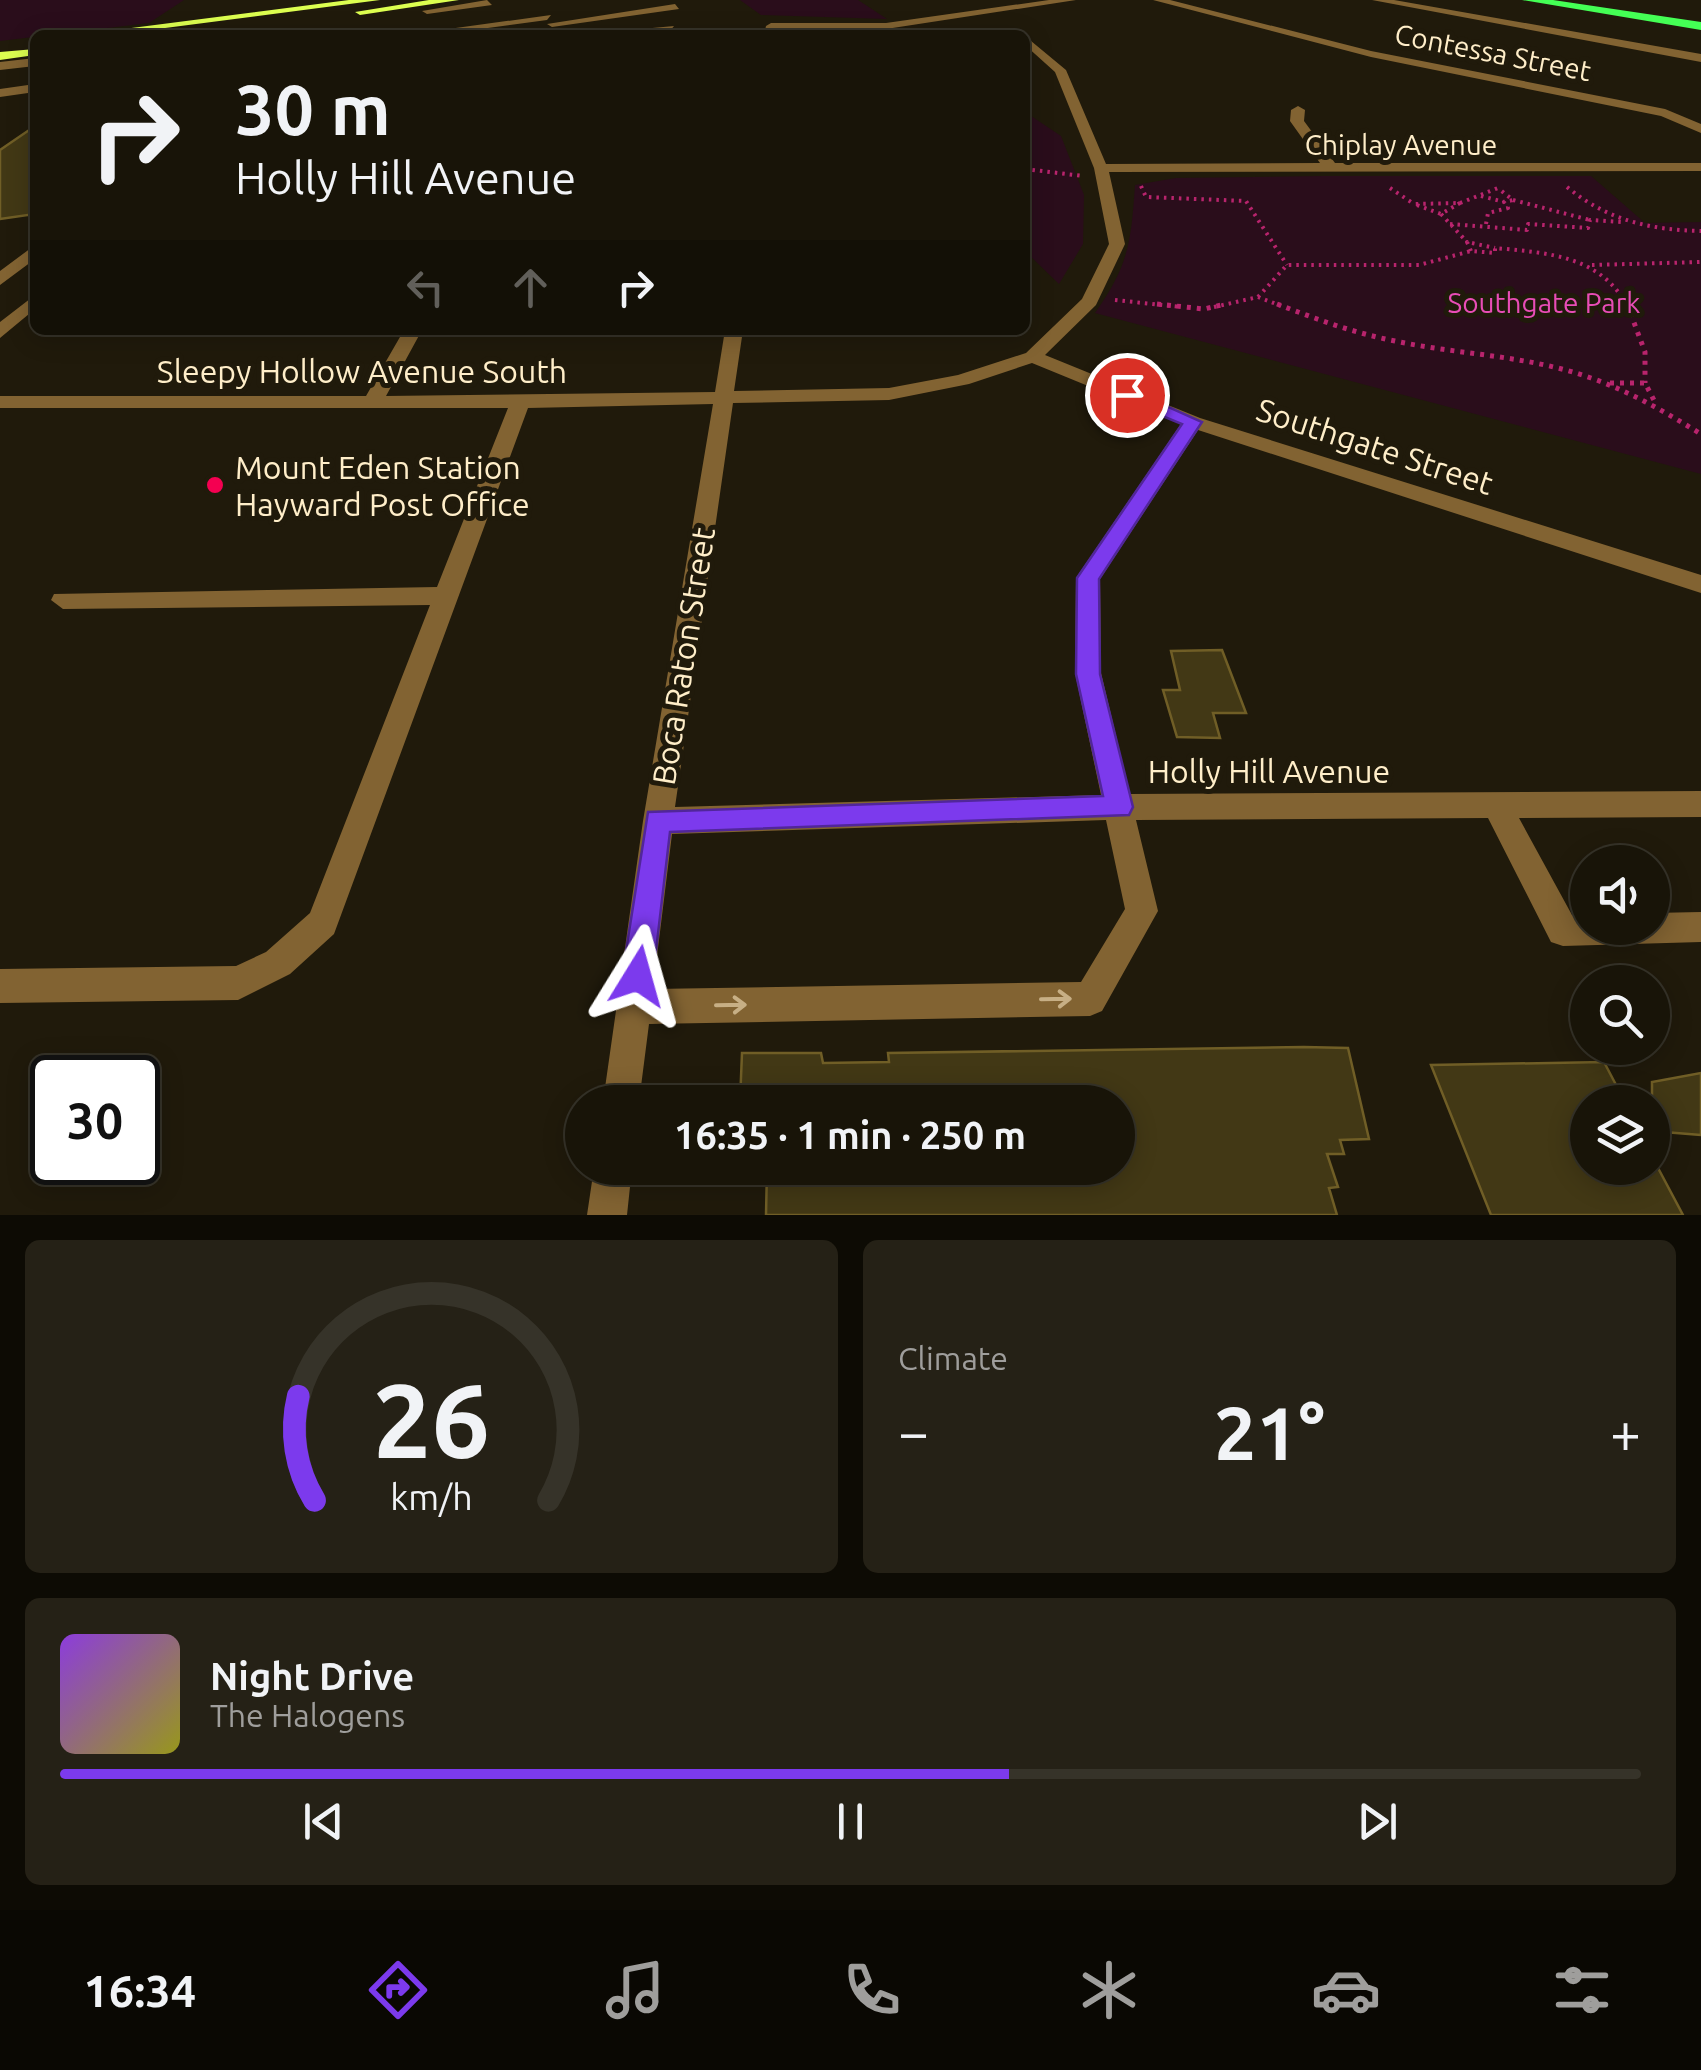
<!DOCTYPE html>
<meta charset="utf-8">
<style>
body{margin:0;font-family:Ubuntu,sans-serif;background:#252116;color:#f1f3f6;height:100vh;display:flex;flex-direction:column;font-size:38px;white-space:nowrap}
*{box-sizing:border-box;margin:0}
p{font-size:32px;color:#9f9e9c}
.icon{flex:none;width:55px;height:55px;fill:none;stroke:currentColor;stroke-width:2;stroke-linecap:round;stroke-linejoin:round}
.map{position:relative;height:1215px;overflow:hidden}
.details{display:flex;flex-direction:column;gap:25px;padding:25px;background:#0d0b04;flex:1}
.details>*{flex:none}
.top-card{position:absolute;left:30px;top:30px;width:1000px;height:305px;border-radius:15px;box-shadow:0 5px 25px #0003,0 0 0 2px #363329;background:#181408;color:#f1f3f6;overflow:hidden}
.fabs{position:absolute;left:1570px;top:845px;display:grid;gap:20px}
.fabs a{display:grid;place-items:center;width:100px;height:100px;border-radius:50%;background:#181408;box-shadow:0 5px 25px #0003,0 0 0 2px #363329;font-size:50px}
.speed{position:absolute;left:30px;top:1055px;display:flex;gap:20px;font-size:50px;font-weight:700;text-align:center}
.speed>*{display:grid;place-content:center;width:130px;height:130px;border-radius:50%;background:#181408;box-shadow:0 5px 25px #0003,0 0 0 2px #363329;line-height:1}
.speed .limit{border:5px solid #111;border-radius:15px;background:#fff;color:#111}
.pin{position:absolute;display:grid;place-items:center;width:85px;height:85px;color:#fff;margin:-42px;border:5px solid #fff;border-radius:50%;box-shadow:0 2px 10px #0007}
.me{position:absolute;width:110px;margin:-55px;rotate:8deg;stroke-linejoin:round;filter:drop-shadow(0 0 8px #0008)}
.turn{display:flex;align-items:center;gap:35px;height:210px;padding:0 40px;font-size:45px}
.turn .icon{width:130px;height:130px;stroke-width:2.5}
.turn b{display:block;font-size:70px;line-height:85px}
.lanes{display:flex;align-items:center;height:95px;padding:0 40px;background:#0003;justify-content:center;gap:50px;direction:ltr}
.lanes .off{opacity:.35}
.big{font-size:75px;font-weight:700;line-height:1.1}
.details .tile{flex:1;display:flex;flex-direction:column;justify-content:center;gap:15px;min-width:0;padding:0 35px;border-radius:15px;background:#252116}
.details .dial{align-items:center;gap:0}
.dial svg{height:260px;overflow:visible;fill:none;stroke:#363329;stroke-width:7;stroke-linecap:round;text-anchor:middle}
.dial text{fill:#f1f3f6;stroke:none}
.song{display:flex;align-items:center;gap:30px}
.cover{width:120px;height:120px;border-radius:15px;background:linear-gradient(135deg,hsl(270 70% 55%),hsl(60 70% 35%))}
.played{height:10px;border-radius:5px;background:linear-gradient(90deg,#7c3aed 60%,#363329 60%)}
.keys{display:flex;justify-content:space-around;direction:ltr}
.heat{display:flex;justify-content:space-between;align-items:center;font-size:55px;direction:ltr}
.details .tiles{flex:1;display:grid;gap:25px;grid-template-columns:1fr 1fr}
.tile:last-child{grid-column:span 2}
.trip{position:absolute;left:565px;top:1085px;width:570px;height:100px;border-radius:50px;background:#181408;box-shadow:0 5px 25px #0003,0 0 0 2px #363329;font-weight:700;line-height:100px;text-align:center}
.menu{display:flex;height:160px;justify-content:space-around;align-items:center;background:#0a0803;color:#9f9e9c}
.menu .icon{width:70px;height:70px}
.menu .active{color:#7c3aed}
.menu b{font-size:45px;color:#f1f3f6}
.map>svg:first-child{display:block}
.green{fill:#2a0d1b}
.building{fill:#423815;stroke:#705e26;stroke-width:2.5}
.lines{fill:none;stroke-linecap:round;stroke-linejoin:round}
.path-far1{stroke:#b8246d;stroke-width:4;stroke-dasharray:2.5 5;stroke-linecap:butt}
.path{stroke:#b8246d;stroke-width:5;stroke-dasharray:4 6;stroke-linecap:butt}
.minor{fill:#826332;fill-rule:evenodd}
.major{fill:#ddff50;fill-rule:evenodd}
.highway{fill:#4f5;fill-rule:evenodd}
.oneway{stroke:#c7af85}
.route{fill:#7c3aed;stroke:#51269a;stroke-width:2.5}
.poi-dot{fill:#f40051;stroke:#201a0b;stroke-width:4}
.labels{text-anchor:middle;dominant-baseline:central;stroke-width:10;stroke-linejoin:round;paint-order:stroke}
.far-street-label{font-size:28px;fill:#ffeec9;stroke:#201a0b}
.far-park-label{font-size:28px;fill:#e84db6;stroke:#201a0b}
.street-label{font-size:32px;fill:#ffeec9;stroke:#201a0b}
.poi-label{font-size:32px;fill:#ffeec9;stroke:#201a0b;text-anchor:start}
</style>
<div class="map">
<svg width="1701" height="1215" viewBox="0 0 1701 1215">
<rect width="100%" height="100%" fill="#201a0b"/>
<path class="green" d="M0 0H184L149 23 0 41Z
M740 0H858L887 19 761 15Z
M1025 112 1061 136 1084 195 1083 244 1059 284 1025 251Z
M1323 176H1591L1645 223 1701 222V474L1095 313C1129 265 1131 242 1135 185L1176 178Z"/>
<path class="building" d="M35 126V214L0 219V150Z
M1222 650 1246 713H1213L1220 738 1177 737 1163 690H1180L1171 651Z
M1304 1047 1348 1048 1369 1139 1340 1140 1344 1154H1327L1338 1187 1329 1188 1337 1215H766L767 1168H1118V1102H740L742 1053H821L823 1063 889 1062 888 1053Z
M1604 1062 1625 1102H1588V1168H1658L1683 1215H1491L1431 1065Z
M1701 1073V1135L1652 1131V1082Z"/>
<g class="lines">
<path class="path-far1" d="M1025 169 1083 176
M1141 186 1146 197 1246 201 1287 265
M1567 187C1607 220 1650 230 1701 231
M1390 188 1414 204
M1481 196 1504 202
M1513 200 1590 220
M1460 203 1498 188
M1460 203 1441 214 1414 204Z
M1441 214 1467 242
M1450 224 1527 230 1528 224 1588 228 1590 220 1622 222
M1486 224 1488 213 1508 208 1504 202 1513 200 1499 189
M1471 251 1467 242 1495 248
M1592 265 1701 262
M1258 297 1287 265H1419L1471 251 1495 253V248C1548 253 1600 255 1628 307
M1115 300 1181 307
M1214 307 1258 297 1284 307"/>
<path class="path" d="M1157 304 1204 309 1226 304
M1277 304C1316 319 1354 333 1395 341 1460 355 1527 355 1591 378 1631 392 1665 412 1701 434
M1627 304 1645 352V383
M1610 383H1645L1656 404"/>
<path class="minor" d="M487 0 492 5 427 14 422 11Z
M1049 0H1076L886 29H776V35H764L766 26 771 23H886Z
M1153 0H1170L1371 51 1665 109 1701 124V133L1661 116 1371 57Z
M1372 0H1394L1701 54V62Z
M675 4 679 9 552 27 547 24Z
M551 15 547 20 436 35H405Z
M674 26 670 31 603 35 609 32Z
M1025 36 1066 70 1106 164 1320 163 1290 121 1291 110 1298 106 1305 110 1304 121 1335 163H1701V171L1109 172 1125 244 1096 305 1045 355 1200 418 1701 575V593L1198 430 1100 579 1101 673 1130 794 1701 791V817L1519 818 1572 915H1588V928H1652V913L1701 912V942L1563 946 1551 942 1488 818 1136 820 1158 911 1102 1011 1090 1016 649 1024 639 1102H603L643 821 713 404 528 408 334 934 290 974 238 1000 0 1003V969L236 966 266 952 310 913 430 605 63 609 51 600 54 594 437 587 508 408H0V396H366L404 330H422L386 396 715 392 725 330H743L734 391 889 388 958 375 1026 353 1082 299 1109 244 1094 168 1055 72 1025 45ZM1032 363 1181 424 1076 578 1075 673 1101 795 675 807 733 403 889 400 969 384ZM1106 820 1125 909 1081 982 653 989 672 834Z
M35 58V66L0 70V62Z
M35 84V92L0 97V89Z
M35 245V259L0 285V271Z
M35 295V309L0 338V322Z
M594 1168H632L627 1215H587Z"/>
<path class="major" d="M349 0H380L111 35H77Z
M429 0H459L360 15 355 12Z
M35 49V55L0 60V52Z"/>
<path class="highway" d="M1522 0H1553L1701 22V30Z"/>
</g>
<defs><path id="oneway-shaft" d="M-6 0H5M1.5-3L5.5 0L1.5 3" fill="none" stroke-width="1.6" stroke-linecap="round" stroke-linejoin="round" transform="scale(2.5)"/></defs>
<g class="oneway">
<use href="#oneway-shaft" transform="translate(1056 999) rotate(-1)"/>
<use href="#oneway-shaft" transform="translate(731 1005) rotate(-1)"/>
</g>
<path class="route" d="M1121 391H1133L1202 422 1099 579 1100 674 1133 807 1129 815 670 832 653 976 648 987 638 992 627 987 622 976 648 812 1103 796 1076 674 1077 578 1182 424 1121 399Z"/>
<circle class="poi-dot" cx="215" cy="485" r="10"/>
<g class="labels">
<g class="far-street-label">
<text transform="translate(1493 52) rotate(11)">Contessa Street</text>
<text x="1401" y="144">Chiplay Avenue</text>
</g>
<g class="far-park-label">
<text x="1544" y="302">Southgate Park</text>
</g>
<g class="street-label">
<text x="362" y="371">Sleepy Hollow Avenue South</text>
<text transform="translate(1375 446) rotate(18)">Southgate Street</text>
<text transform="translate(683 656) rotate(-81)">Boca Raton Street</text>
<text x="1269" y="771">Holly Hill Avenue</text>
</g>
<g class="poi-label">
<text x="235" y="467">Mount Eden Station<tspan x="235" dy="37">Hayward Post Office</tspan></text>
</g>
</g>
</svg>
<div class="fabs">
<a><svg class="icon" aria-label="sound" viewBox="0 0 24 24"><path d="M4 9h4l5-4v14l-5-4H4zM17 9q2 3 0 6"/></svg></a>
<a><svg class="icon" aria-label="search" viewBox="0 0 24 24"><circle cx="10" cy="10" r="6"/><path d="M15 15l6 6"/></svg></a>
<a><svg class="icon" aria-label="layers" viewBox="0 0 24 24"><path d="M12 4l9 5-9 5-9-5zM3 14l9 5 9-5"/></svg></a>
</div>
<div class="speed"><div class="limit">30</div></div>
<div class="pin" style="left:1127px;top:395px;background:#d93025"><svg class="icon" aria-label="arrive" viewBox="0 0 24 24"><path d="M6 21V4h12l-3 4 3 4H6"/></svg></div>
<svg class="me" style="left:638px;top:976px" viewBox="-20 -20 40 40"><path d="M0-17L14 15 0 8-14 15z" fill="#7c3aed" stroke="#fff" stroke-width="4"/></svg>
<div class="trip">16:35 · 1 min · 250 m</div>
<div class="top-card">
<div class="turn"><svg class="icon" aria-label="right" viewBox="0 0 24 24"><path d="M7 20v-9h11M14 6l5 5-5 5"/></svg><div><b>30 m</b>Holly Hill Avenue</div></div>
<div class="lanes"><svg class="icon off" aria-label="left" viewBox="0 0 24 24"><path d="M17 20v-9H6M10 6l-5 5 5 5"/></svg><svg class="icon off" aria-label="ahead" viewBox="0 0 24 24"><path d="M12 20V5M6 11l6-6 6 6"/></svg><svg class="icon" aria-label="right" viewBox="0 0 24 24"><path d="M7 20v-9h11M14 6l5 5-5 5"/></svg></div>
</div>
</div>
<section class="details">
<div class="tiles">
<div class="tile dial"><svg viewBox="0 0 100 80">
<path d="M14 69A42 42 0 1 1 86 69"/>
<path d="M14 69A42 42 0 0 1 9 37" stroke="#7c3aed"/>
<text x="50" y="56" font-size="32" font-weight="700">26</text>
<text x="50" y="72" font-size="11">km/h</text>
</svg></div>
<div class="tile"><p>Climate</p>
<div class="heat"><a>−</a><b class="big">21°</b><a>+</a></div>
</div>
<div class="tile">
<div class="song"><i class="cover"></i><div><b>Night Drive</b><p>The Halogens</p></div></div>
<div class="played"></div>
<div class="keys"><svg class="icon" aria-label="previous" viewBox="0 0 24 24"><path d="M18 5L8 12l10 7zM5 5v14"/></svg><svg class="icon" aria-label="pause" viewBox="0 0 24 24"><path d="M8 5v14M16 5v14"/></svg><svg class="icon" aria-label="next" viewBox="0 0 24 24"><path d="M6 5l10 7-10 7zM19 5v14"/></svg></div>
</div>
</div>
</section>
<nav class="menu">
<b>16:34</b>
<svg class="icon active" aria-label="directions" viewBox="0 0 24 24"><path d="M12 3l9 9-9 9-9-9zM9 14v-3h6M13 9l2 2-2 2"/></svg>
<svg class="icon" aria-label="music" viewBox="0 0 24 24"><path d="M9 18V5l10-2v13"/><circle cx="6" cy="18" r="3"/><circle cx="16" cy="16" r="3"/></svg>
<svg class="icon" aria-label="phone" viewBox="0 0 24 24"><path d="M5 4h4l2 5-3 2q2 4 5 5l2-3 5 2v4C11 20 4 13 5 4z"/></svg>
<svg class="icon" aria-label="climate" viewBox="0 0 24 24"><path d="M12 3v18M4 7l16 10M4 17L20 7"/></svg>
<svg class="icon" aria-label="car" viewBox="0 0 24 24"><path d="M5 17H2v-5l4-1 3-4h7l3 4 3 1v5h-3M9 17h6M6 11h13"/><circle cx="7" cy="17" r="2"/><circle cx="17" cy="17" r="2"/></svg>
<svg class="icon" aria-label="filters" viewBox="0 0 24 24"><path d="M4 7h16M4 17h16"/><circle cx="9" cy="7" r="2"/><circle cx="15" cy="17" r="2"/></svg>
</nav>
